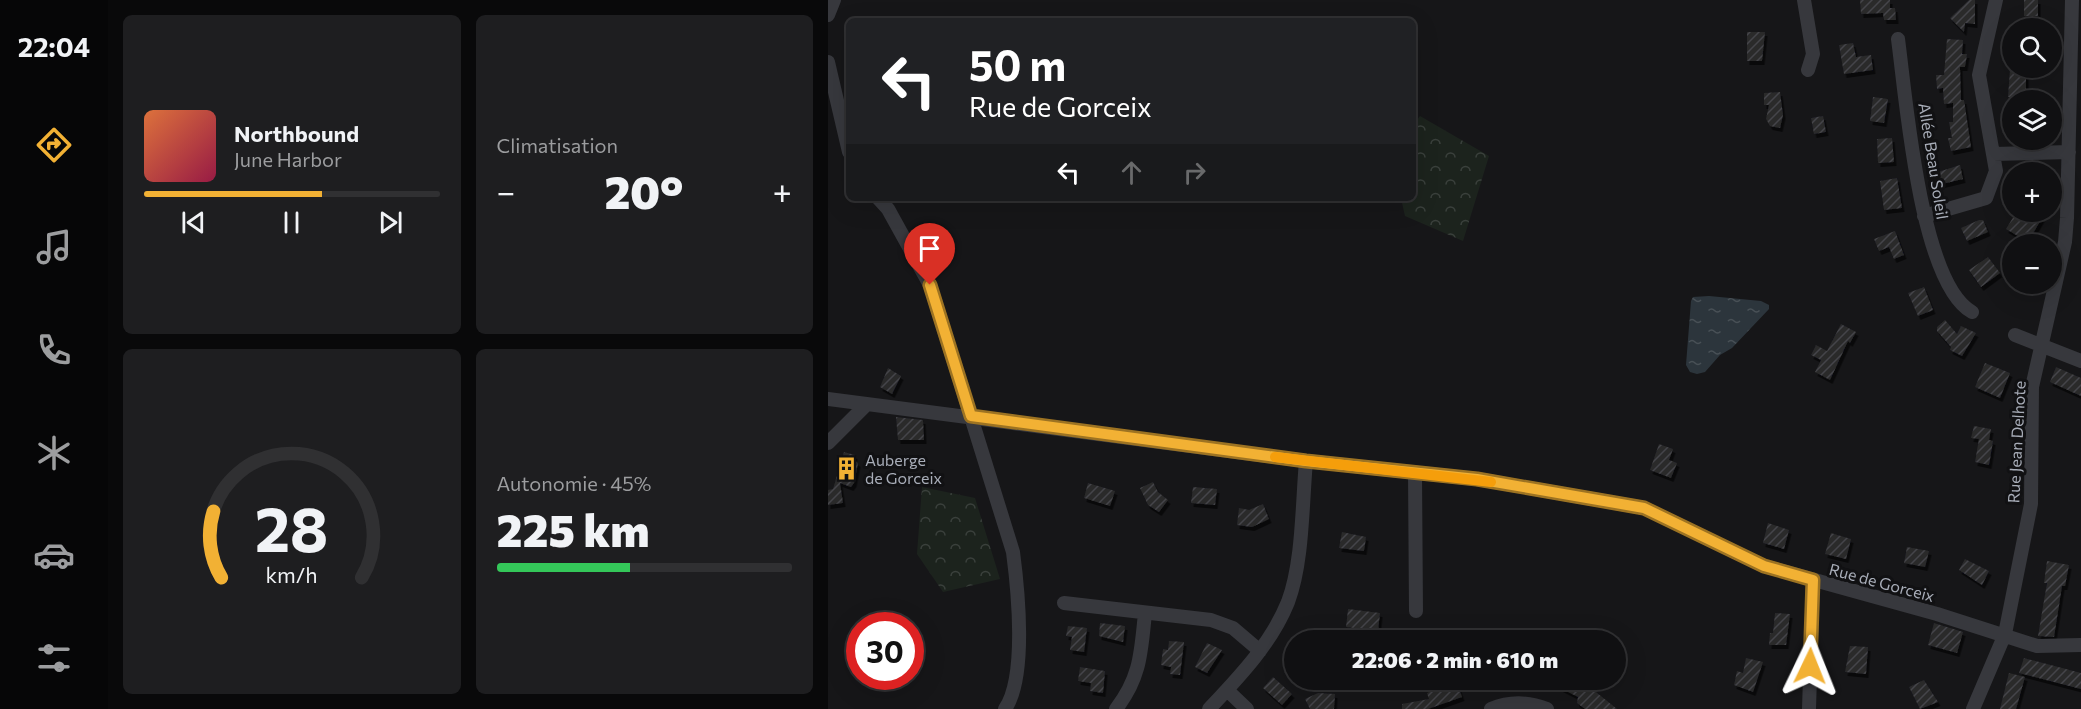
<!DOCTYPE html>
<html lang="fr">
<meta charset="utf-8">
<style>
body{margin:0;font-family:Commissioner,sans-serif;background:#1e1e20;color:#f1f3f6;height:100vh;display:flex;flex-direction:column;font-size:22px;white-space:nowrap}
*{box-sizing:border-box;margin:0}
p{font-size:20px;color:#9c9d9f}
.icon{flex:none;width:33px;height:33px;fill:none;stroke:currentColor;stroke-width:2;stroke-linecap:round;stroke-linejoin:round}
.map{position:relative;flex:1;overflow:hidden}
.side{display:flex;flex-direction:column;gap:15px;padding:15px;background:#09090a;width:720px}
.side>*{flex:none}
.top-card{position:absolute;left:18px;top:18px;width:570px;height:183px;border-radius:9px;box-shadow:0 6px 24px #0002,0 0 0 2px #303032;background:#202124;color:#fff;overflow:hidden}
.controls{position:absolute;left:1174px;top:18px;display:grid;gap:12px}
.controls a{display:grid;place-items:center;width:60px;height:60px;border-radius:50%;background:#101012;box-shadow:0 6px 24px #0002,0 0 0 2px #303032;font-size:30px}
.speed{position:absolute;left:18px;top:612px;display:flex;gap:12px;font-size:30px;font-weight:700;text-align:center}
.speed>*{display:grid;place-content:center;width:78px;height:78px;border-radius:50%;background:#101012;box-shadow:0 6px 24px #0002,0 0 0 2px #303032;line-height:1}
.speed .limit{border:9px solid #d22;background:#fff;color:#111}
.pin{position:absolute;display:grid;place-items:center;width:51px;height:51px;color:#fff;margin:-62px -26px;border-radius:50% 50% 50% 0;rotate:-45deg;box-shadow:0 0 6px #0007}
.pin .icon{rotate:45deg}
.me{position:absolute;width:66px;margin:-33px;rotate:2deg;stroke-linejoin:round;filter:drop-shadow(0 0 4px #0008)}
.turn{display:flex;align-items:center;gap:21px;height:126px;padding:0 24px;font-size:27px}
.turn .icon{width:78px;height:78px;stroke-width:2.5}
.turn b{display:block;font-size:42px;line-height:51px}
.lanes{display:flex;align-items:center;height:57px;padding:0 24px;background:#0003;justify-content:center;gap:30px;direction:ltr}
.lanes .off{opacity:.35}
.big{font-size:45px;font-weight:800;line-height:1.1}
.side .tile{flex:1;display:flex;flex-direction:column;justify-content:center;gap:9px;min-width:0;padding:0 21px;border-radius:9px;background:#1e1e20}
.side .dial{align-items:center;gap:0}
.dial svg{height:156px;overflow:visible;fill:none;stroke:#303032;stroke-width:7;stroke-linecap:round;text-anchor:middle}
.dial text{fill:#f1f3f6;stroke:none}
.song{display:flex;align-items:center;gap:18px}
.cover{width:72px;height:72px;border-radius:9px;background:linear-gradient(135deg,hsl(20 70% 55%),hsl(340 70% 35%))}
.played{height:6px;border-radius:3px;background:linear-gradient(90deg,#f2b134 60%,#303032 60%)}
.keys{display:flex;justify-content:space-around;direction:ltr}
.heat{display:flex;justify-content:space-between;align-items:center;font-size:33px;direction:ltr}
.charge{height:9px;border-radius:4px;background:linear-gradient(90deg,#34c759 45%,#303032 0)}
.side .tiles{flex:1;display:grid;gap:15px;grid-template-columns:repeat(2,1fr)}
.trip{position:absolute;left:456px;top:630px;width:342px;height:60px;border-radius:30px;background:#101012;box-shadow:0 6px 24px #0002,0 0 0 2px #303032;font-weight:800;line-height:60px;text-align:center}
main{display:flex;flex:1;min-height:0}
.tabs{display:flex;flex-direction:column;width:108px;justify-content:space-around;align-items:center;background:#060607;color:#9c9d9f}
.tabs .icon{width:42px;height:42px}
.tabs .selected{color:#f2b134}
.tabs b{font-size:27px;color:#f1f3f6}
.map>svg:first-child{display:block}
.forest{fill:url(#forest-crowns)}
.water{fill:url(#water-ripples)}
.building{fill:url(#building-hatch);filter:url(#shadow)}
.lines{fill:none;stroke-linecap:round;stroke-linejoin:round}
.minor{stroke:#37383d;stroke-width:14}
.route-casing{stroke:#9d7322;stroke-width:15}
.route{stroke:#f2b134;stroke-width:10}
.slow{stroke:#f59e0b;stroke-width:10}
.labels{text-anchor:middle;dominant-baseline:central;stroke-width:6;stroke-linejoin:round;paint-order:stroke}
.street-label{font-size:16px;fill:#a8adb8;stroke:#111113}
.poi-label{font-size:16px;fill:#a8adb8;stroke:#111113;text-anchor:start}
</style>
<main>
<nav class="tabs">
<b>22:04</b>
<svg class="icon selected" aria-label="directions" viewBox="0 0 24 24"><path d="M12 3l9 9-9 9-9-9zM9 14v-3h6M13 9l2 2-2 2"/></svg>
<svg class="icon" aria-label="music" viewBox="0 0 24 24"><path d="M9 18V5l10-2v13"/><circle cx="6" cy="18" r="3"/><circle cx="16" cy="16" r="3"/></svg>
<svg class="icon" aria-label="phone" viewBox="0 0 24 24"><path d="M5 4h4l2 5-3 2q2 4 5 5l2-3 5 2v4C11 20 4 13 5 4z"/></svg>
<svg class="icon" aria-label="climate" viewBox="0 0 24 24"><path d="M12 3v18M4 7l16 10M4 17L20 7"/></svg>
<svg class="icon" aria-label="car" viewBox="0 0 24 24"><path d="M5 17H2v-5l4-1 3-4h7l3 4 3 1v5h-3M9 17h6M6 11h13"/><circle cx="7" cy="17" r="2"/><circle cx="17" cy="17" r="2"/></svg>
<svg class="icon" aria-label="filters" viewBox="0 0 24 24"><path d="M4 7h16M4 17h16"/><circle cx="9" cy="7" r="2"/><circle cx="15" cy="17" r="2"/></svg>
</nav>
<section class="side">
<div class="tiles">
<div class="tile">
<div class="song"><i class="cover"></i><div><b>Northbound</b><p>June Harbor</p></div></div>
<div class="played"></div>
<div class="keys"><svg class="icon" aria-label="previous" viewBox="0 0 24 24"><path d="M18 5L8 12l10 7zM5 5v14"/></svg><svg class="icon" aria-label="pause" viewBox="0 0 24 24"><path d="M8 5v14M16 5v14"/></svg><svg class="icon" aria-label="next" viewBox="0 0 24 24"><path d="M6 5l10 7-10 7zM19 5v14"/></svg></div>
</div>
<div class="tile"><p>Climatisation</p>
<div class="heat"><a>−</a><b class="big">20°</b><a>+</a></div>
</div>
<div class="tile dial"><svg viewBox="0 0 100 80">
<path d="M14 69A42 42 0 1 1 86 69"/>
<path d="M14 69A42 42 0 0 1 10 35" stroke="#f2b134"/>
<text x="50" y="56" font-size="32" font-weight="700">28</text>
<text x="50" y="72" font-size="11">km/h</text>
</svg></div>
<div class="tile"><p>Autonomie · 45%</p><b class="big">225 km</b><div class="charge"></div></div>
</div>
</section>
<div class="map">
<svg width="1253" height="709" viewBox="0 0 1253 709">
<defs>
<pattern id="forest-crowns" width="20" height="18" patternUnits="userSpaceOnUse" patternTransform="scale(1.5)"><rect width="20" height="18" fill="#1c231d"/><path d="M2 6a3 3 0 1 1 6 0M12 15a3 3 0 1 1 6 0" fill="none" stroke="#3a403c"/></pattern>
<pattern id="water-ripples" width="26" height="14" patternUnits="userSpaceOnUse" patternTransform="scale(1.5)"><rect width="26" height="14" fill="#2c353c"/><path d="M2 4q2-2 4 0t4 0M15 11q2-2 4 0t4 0" fill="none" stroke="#485056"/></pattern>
<pattern id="building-hatch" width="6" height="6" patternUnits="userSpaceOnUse" patternTransform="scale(1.5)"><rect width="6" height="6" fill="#29292c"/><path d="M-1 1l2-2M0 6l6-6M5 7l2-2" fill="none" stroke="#454548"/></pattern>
<filter id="shadow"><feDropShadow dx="2.5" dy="4" stdDeviation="0" flood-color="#0009"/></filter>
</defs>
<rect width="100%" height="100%" fill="#161618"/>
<path class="forest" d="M592 116 661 156 635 241 577 216 573 198H585V125Z
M94 487 147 498 172 579 115 592 89 554Z"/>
<path class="water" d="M881 296 933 301 941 305V309L904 348 892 355 877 372 869 374 862 372 858 365 863 301 865 297Z"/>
<path class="building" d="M1032 0H1062V8H1067L1068 20H1056L1055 13 1033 14Z
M1141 0H1147V24L1137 23 1136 32 1122 18Z
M1196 0H1210V16H1196Z
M919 32H937L934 61H919Z
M1119 39 1135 40 1134 54H1139L1137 67H1132L1133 100H1136L1143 147 1123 151 1120 138H1124L1121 122H1125V103L1116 104 1115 88 1109 89 1108 75H1116Z
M1025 43 1028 57 1043 55 1045 70 1016 74 1011 45Z
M1182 69H1198V97H1180Z
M952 92 955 115 952 128 942 126 938 119 941 105H936V93Z
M1045 97 1060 99 1056 123 1042 121Z
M995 116 998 132 986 134 983 118Z
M1064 138 1066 162 1050 163 1049 139Z
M1132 165 1135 179 1110 185 1107 173Z
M1069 178 1074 208 1056 210 1052 181Z
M1202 212 1214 218 1200 242 1178 229 1186 216 1196 222Z
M1151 220H1155L1160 232 1139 241 1133 228Z
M1067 231 1076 255 1066 259 1061 247 1051 251 1046 239Z
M1160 257 1172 273 1153 287 1141 270Z
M1096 287 1105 310 1090 316 1080 293Z
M1117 320 1129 334 1133 326 1148 333 1134 356 1122 350 1123 347 1109 331V327Z
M1013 324 1028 332 1022 343 1020 341 1002 380 987 372 993 360 983 355 988 345 999 351Z
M1157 363 1182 373 1172 398 1147 387Z
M1228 367 1253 378V396L1222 382Z
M60 368 73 376 64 394 52 387Z
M68 417 95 420 96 440H70Z
M1146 426 1163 429 1161 440 1165 441 1161 465 1147 462 1151 439 1143 438Z
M831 444 845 449 841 460 849 463 843 478 822 470Z
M16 452 27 455 26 460 30 463 26 483 23 487 12 483 15 503 0 505V490L5 489Z
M325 482 330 492 340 500 331 512 320 505 312 488Z
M260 483 287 491 282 506 256 498Z
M365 487 389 489 387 505 363 503Z
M435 504 441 519 424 527 409 525 411 508 421 510Z
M940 523 961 530 956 549 935 543Z
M514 532 538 537 536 551 511 548Z
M1003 533 1023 539 1018 559 997 554Z
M1079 547 1101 551 1097 567 1076 563Z
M1137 559 1161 571 1154 585 1131 570Z
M1219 561 1241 565 1237 586H1234L1226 637 1210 636 1219 583H1216Z
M520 609 552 613 550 631 518 627Z
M947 613 962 614 958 645H941L942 633H945Z
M272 623 297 626 295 642 271 636Z
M1106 623 1135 632 1129 653 1100 645Z
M240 626 259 628 256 652 242 650 244 637 238 636Z
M341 641 356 642 352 675 342 674 343 667 333 665 335 649 340 650Z
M379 643 394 650 379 673 367 667Z
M1022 646 1040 647 1038 674 1017 672Z
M918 658 935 662 925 692 906 685 909 671 915 673Z
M1196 658 1253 673V689L1191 673Z
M252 667 277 671 275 693 262 691 263 683 250 681Z
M1181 673 1197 677 1188 709H1172Z
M445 677 464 694 454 705 435 688Z
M628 680 634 697 600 709H574V704L601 699 599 693Z
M717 680H753L789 709H757L749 703 750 697Z
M1096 680 1110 702 1092 709 1081 687Z
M490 693 507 694 506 709H482L477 699Z"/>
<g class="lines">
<path class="minor" d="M976 0 985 54 980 70
M0 15 6 0
M1070 39C1078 98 1092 283 1144 312
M0 62 21 152
M1165 154 1241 152
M50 198 60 209 102 285 185 552C190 590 199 677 177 709
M1096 216 1158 198 1168 171 1151 75 1168 0
M1187 335 1253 361
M0 399 478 461 649 479 816 508 936 566 1109 614 1209 646 1253 645
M0 443 39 404
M587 473 588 611
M236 603 383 620 405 628 432 651
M399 690 419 709
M288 709C313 677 313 651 317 613
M381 709C411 677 443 644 460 602 475 562 474 505 478 461
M663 709C682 701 701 702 719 709
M981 709 985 580
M1145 709 1177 634 1203 504 1204 387 1237 242 1239 218 1244 0"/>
</g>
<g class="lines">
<defs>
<path id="route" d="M102 285 143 416 478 461 649 479 816 508 936 566 985 580 982 666"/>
</defs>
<use href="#route" class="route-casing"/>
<use href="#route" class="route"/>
<path class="slow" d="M447 457 663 482"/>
</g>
<defs>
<symbol id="building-bare" viewBox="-9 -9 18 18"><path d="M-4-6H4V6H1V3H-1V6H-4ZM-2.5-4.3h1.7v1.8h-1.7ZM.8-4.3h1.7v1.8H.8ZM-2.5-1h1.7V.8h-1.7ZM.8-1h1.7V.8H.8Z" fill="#f2b134" stroke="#111113" stroke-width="2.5" paint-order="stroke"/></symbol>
</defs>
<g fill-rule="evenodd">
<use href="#building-bare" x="2" y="452" width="33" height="33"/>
</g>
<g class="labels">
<g class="street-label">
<text transform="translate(1106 161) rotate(81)">Allée Beau Soleil</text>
<text transform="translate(1188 442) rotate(-87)">Rue Jean Delhote</text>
<text transform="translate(1054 582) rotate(15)">Rue de Gorceix</text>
</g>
<g class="poi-label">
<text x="37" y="459">Auberge<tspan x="37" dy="18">de Gorceix</tspan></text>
</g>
</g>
</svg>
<div class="controls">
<a><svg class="icon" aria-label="search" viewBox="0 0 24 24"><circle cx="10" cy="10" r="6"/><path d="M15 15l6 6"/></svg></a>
<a><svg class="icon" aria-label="layers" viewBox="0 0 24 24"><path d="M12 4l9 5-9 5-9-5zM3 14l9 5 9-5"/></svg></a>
<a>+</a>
<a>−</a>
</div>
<div class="speed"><div class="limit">30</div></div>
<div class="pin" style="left:102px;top:285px;background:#d93025"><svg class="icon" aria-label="arrive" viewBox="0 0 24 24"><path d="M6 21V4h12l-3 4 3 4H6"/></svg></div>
<svg class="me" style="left:982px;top:666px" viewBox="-20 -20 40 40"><path d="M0-17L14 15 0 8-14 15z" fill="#f2b134" stroke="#fff" stroke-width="4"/></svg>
<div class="trip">22:06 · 2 min · 610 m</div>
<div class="top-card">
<div class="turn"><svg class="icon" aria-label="left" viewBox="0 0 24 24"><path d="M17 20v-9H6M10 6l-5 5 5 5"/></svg><div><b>50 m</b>Rue de Gorceix</div></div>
<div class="lanes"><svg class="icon" aria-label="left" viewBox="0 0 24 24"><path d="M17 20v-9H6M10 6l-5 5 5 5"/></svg><svg class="icon off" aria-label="ahead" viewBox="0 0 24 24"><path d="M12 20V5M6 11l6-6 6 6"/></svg><svg class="icon off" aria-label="right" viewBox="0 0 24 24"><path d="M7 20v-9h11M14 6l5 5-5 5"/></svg></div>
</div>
</div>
</main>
